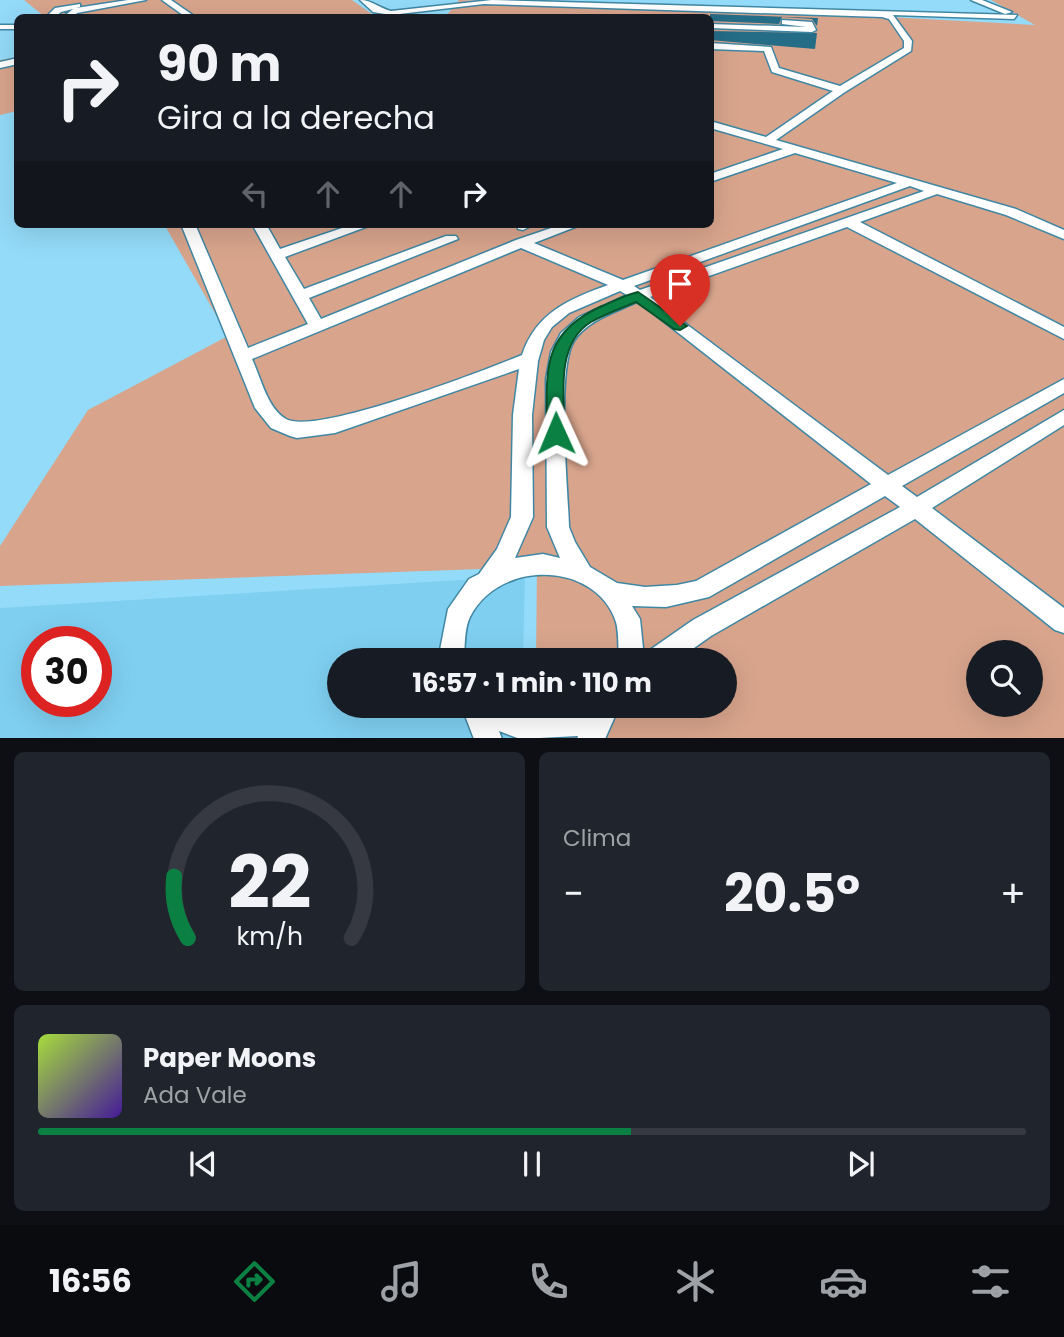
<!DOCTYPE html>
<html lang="es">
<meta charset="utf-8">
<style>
body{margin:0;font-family:Poppins,sans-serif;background:#20242c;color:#f1f3f6;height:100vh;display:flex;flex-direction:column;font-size:26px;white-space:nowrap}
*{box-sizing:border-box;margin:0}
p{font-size:23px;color:#9ea1a6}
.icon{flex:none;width:38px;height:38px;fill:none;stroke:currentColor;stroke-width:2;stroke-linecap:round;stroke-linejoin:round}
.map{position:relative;height:738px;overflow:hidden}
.drawer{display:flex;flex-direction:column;gap:14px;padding:14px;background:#0d0f14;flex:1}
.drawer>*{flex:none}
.banner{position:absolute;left:14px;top:14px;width:700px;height:214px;border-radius:10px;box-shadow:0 7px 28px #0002;background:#171b24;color:#f1f3f6;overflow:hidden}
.buttons{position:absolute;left:966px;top:640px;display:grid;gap:14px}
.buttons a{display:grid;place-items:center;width:77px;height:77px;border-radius:50%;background:#171b24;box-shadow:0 7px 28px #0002;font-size:35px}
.speed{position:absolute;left:21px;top:626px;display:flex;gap:14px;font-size:35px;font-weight:700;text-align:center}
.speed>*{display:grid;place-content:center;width:91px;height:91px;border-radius:50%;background:#171b24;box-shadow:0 7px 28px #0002;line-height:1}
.speed .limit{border:10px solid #d22;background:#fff;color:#111}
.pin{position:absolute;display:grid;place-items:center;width:60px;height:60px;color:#fff;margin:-72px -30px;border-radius:50% 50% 50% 0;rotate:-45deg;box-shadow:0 0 7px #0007}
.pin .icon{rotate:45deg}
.me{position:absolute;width:77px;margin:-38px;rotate:359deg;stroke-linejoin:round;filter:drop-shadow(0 0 5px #0008)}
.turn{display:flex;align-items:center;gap:24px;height:147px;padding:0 28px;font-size:32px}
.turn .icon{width:91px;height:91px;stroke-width:2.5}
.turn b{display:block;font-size:49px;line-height:60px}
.lanes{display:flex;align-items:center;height:66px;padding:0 28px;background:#0003;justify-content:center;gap:35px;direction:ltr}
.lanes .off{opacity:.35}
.big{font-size:52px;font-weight:700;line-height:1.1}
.drawer .tile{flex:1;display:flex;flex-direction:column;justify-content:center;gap:10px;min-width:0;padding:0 24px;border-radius:10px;background:#20242c}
.drawer .dial{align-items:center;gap:0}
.dial svg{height:182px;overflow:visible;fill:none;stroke:#363941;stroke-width:7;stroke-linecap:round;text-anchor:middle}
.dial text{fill:#f1f3f6;stroke:none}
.song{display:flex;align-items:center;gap:21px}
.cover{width:84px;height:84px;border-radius:10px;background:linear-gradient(135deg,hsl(80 70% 55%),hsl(260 70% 35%))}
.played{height:7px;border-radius:4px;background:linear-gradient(90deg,#0b8043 60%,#363941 60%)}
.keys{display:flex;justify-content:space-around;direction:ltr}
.heat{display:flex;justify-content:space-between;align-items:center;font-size:38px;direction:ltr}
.drawer .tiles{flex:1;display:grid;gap:14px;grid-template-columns:1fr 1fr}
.tile:last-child{grid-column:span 2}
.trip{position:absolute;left:327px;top:648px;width:410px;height:70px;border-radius:35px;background:#171b24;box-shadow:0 7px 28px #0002;font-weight:700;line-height:70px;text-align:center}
.tabs{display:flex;height:112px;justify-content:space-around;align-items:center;background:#090b0e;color:#9ea1a6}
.tabs .icon{width:49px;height:49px}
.tabs .current{color:#0b8043}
.tabs b{font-size:32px;color:#f1f3f6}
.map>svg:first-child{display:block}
.built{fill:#7fcff1;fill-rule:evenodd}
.green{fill:#d8a48c;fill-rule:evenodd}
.building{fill:#256c87}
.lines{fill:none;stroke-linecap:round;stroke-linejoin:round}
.minor-casing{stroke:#4087a3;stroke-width:3}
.minor{fill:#fff;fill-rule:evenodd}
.route{fill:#0b8043;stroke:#07532c;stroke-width:2}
</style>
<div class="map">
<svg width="1064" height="739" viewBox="0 0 1064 739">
<rect width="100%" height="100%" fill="#94dbf9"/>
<path class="built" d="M525 576 523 660H340V705H522L521 738 0 739V608ZM37 642H96V702H37Z"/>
<path class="green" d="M24 0H352L376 17H45Z
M459 0 666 5 1035 25 991 0H1064V738H535V705H724V660H536L537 567 0 586V546L88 410 228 336 164 224H710V18L404 17 446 16ZM978 653H1031V705H978Z
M17 57V111L0 115V60Z"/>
<path class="building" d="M710 14 818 18 817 26 812 19 782 17 779 24 710 21Z
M710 31 817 33 815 49 710 40Z"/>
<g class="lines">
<defs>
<path id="minor" d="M128 0H146L77 13 72 18H62L73 9 61 12 54 18H45L55 8 80 4V8H76Z
M162 0H171L197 18H187Z
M360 0C372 0 379 8 391 11L492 0 1017 15 1014 19 893 15 912 41 911 51 845 92 776 140 1016 209 1064 230V239L1006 215 937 194 860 222 1064 327V339L847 227 650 297 888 475 1064 379V393L902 486 917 497 1064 410V425L932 508 1064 608V633L1055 630 915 519 711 636 677 660H619C618 648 619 633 616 622 596 561 499 559 470 617 464 629 465 647 464 660H438L448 609 469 579 479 574 497 549 511 517 513 415 519 369 335 433 297 438 290 436 271 428 255 408 181 224H195L248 348 308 324 252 224H266L280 249 354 224H374L285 257 304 289 446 236H456L458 239 309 298 321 319 516 240 563 224H583L534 243 623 280 897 183 795 153 710 182V174L783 149 710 128V121L766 137 833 91 772 72 764 51 710 49V43L771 47 779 68 840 86 904 48V41L889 19 882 17 484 4 391 15 373 12ZM910 186 924 191 640 290 634 286ZM521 248 608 285C569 299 536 313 522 355 485 370 316 436 286 419 267 408 261 378 252 359ZM620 291 627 295 579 317 561 333 551 352 546 379 547 527 560 558 543 554 515 558 533 517 532 415 538 361 544 340 552 327 569 313ZM637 302 653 313 871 484 696 581 677 585 645 587 617 583 590 567 575 542 569 527C568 489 556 369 574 341 587 320 616 312 637 302ZM885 496 900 507 693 620 647 652 644 658 640 619 632 606 666 607 709 597Z
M971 0H982L1012 12 1005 14Z
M782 20 812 22 816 30 812 32 710 28V24L807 27 782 24Z
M0 25H18V29H0Z
M18 58V64L0 68V62Z
M518 224H535L523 230 518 229Z
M461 705H502L543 715 560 714 585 705H620L605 739H577L578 736 520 739 499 731 502 739H474Z"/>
</defs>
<use href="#minor" class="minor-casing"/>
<use href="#minor" class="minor"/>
</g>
<path class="route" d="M638 292 687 326 680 330 674 329 636 302C622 308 605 314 591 322 555 344 564 397 565 433L556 439 550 437 547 433C547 373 539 334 602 306 614 301 625 295 638 292Z"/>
</svg>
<div class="buttons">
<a><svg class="icon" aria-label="search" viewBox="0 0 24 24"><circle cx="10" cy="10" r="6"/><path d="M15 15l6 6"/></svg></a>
</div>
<div class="speed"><div class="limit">30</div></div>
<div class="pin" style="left:680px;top:326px;background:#d93025"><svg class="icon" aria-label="arrive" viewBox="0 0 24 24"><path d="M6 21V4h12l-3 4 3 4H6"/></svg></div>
<svg class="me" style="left:556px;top:433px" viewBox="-20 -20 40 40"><path d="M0-17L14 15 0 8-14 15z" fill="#0b8043" stroke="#fff" stroke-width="4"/></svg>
<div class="trip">16:57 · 1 min · 110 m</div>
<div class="banner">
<div class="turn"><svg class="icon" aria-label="right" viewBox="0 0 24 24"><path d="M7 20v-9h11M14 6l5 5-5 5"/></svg><div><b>90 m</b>Gira a la derecha</div></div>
<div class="lanes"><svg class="icon off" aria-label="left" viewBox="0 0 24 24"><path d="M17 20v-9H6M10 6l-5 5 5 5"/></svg><svg class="icon off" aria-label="ahead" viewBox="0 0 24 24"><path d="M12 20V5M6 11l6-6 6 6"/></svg><svg class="icon off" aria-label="ahead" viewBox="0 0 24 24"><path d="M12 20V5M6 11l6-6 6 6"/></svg><svg class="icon" aria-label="right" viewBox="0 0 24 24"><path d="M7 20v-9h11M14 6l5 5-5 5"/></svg></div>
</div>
</div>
<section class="drawer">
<div class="tiles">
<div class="tile dial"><svg viewBox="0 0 100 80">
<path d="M14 69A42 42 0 1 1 86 69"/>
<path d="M14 69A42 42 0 0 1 8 42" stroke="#0b8043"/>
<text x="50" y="56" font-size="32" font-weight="700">22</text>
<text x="50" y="72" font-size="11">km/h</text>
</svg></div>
<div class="tile"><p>Clima</p>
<div class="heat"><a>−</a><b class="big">20.5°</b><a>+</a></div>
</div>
<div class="tile">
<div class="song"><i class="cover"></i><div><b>Paper Moons</b><p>Ada Vale</p></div></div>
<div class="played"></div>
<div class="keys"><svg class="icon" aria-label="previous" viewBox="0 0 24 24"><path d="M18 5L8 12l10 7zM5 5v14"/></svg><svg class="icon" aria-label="pause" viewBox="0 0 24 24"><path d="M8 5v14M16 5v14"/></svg><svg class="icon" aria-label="next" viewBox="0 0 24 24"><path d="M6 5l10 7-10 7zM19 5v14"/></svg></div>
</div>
</div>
</section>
<nav class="tabs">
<b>16:56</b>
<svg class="icon current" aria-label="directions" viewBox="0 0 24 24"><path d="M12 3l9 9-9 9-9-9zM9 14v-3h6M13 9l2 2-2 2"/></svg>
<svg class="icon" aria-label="music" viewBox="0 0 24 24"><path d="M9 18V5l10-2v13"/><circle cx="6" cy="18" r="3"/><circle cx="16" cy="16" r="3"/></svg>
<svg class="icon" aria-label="phone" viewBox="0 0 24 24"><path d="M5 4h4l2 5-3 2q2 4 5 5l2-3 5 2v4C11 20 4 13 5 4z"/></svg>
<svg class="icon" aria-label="climate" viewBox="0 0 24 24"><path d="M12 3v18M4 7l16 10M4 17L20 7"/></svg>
<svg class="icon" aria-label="car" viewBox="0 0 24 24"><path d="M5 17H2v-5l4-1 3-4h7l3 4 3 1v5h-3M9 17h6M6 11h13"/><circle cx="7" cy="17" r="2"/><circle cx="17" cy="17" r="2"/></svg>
<svg class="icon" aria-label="filters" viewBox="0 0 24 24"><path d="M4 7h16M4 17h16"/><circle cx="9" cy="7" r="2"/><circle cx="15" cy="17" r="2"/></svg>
</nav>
